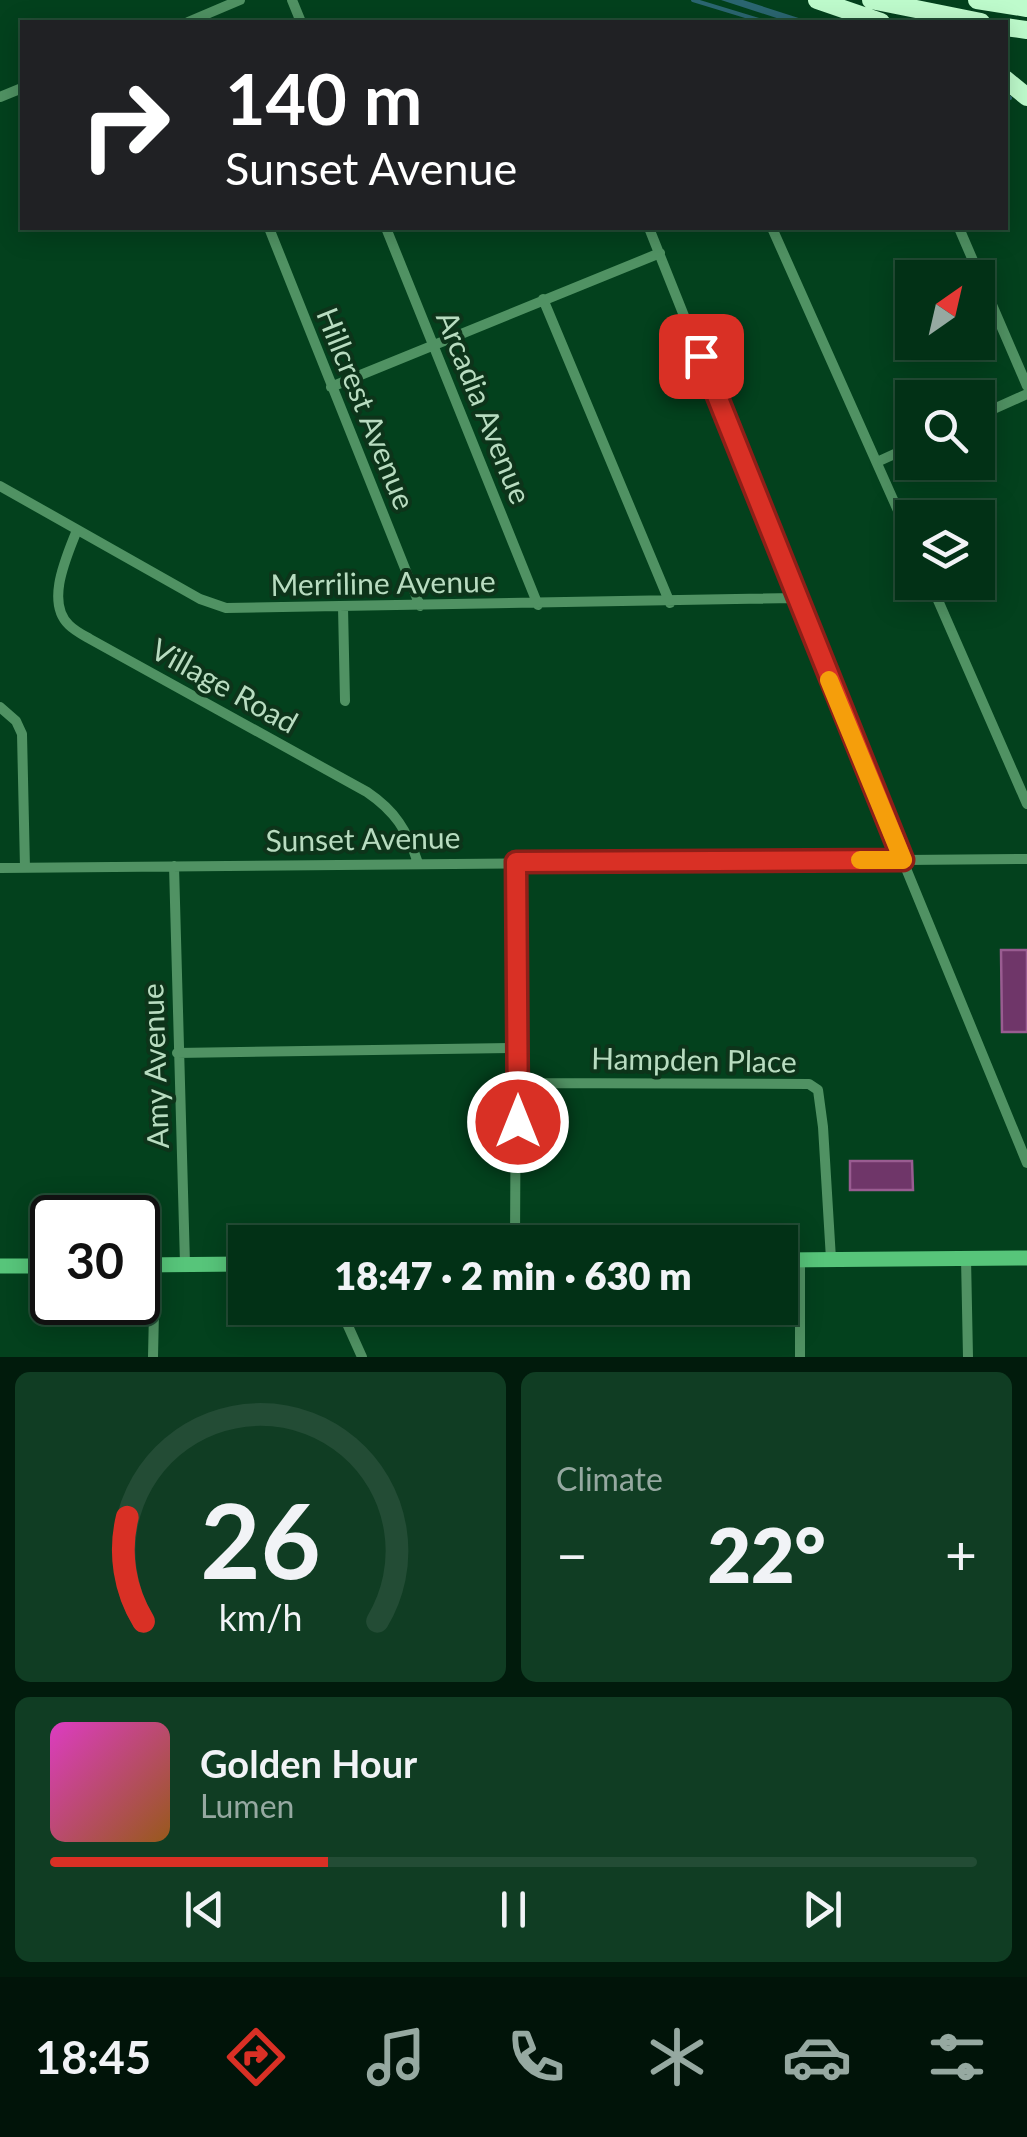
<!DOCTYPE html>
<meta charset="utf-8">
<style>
body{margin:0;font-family:Lato,sans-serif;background:#103d23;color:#f1f3f6;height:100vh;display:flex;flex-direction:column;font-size:38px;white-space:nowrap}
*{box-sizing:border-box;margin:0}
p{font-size:32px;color:#96a9a1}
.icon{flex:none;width:55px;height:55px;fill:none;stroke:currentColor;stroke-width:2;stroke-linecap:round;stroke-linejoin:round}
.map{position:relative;height:1357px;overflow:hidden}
.sheet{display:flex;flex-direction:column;gap:15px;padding:15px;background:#011b0c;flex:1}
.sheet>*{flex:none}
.banner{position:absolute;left:20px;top:20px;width:988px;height:210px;border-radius:0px;box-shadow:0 5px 25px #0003,0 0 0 2px #234c35;background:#202124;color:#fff;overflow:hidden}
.needle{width:65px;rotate:34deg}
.fabs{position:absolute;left:895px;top:260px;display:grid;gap:20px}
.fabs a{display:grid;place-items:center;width:100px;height:100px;border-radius:0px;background:#023116;box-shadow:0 5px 25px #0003,0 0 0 2px #234c35;font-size:50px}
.speed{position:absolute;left:30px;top:1195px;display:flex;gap:20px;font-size:50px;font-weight:700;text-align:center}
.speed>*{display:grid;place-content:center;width:130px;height:130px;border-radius:50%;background:#023116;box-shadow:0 5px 25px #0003,0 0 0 2px #234c35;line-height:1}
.speed .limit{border:5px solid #111;border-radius:15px;background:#fff;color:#111}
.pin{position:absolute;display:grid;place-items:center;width:85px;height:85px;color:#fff;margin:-42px;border-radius:20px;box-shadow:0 5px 15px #0006}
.me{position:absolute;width:110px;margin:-55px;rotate:0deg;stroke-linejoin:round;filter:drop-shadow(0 0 8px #0008)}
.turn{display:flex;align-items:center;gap:35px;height:210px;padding:0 40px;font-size:45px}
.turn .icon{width:130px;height:130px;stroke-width:2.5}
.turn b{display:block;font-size:70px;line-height:85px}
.big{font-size:75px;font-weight:800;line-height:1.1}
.sheet .card{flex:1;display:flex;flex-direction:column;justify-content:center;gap:15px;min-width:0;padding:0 35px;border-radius:15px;background:#103d23}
.sheet .dial{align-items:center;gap:0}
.dial svg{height:260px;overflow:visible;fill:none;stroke:#234c35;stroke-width:7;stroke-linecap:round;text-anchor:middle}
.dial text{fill:#f1f3f6;stroke:none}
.song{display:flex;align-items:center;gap:30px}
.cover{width:120px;height:120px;border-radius:15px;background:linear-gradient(135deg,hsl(310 70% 55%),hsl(30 70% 35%))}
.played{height:10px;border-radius:5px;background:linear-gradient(90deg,#d93025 30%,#234c35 30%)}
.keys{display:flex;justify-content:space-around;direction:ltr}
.heat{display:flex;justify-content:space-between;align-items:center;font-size:55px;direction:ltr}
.sheet .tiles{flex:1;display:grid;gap:15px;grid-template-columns:1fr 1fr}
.card:last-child{grid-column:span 2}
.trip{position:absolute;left:228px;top:1225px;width:570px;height:100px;border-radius:0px;background:#023116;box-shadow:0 5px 25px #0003,0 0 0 2px #234c35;font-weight:800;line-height:100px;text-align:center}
.tab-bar{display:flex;height:160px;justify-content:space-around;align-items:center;background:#011409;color:#96a9a1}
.tab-bar .icon{width:70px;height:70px}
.tab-bar .selected{color:#d93025}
.tab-bar b{font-size:45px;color:#f1f3f6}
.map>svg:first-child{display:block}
.water{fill:#2b6671}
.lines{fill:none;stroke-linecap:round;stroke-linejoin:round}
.stream{stroke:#2b6671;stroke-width:4}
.building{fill:#6f3669;stroke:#995c91;stroke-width:2.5}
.street{stroke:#509263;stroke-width:10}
.secondary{stroke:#57c57a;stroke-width:15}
.highway{stroke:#befbcc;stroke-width:18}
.route-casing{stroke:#8d1f18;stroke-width:25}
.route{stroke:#d93025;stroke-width:18}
.slow{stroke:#f59e0b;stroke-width:18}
.labels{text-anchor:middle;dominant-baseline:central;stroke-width:8;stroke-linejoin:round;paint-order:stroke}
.street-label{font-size:30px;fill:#b8dcc0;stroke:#0d341a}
</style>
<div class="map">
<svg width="1027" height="1357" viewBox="0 0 1027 1357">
<rect width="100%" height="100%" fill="#03411d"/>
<path class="water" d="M721 0H743L811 22H789Z"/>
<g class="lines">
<path class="stream" d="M693 0 765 22
M1005 97 1010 98"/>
</g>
<path class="building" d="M1001 950H1027V1032H1002Z
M850 1161H912L913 1190H850Z"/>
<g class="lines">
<path class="street" d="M292 0 301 22
M188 22 240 0
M0 97 22 88
M269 228 420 606
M386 228 538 605
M649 228 852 737 1027 1163
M772 228 912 542
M959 228 1027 386
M543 299 670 603
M331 387 660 253
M978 416 1027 394
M877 462 912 446
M0 486 200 599 226 608 797 598
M77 530C67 556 45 602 69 625 75 631 83 635 90 639L367 792C395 811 407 830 418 863
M930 582 1027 804
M343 607 345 701
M0 707 16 721 22 734 25 868
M174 866 185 1264
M0 868 1027 859
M177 1053 517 1048
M517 1083 809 1084 818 1090 823 1127 831 1259
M515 1242 517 862
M966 1258 968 1357
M800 1260V1357
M340 1308 362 1357
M153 1357 155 1265"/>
<path class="secondary" d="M780 1260 1027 1258
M138 1265 245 1264
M0 1266H52"/>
<path class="highway" d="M817 0 881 22
M871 0 981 22
M977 0 1027 8
M1005 27 1027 30
M1005 79 1027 97"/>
</g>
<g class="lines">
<defs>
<path id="route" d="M518 1122 516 862 903 860 701 356"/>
</defs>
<use href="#route" class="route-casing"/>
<use href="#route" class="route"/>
<path class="slow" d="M829 680 903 860H860"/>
</g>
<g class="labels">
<g class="street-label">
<text transform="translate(485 407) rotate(68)">Arcadia Avenue</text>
<text transform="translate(367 408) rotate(68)">Hillcrest Avenue</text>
<text transform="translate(383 582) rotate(-1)">Merriline Avenue</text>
<text transform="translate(225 685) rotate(29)">Village Road</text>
<text transform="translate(363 838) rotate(-1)">Sunset Avenue</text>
<text transform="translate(694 1059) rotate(1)">Hampden Place</text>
<text transform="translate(154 1066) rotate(-92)">Amy Avenue</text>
</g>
</g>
</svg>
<div class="fabs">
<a><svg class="needle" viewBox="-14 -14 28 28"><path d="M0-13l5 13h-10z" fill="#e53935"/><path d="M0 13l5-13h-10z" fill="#96a9a1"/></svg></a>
<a><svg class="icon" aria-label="search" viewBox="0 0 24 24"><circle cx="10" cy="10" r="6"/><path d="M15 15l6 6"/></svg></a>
<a><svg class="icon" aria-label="layers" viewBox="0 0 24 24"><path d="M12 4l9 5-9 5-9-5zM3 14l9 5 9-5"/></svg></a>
</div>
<div class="speed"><div class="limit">30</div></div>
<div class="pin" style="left:701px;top:356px;background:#d93025"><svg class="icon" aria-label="arrive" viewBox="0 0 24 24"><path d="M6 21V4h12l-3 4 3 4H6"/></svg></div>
<svg class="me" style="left:518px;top:1122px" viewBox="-20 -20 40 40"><circle r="17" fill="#d93025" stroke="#fff" stroke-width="3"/><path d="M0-11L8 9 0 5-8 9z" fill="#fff"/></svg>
<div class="trip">18:47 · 2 min · 630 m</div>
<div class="banner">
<div class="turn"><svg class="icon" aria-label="right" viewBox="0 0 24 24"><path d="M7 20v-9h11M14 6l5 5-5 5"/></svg><div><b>140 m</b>Sunset Avenue</div></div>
</div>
</div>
<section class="sheet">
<div class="tiles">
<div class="card dial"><svg viewBox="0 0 100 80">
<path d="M14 69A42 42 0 1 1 86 69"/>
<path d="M14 69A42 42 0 0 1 9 37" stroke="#d93025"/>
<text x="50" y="56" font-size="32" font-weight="700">26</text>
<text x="50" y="72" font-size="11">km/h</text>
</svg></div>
<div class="card"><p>Climate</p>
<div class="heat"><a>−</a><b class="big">22°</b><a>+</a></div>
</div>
<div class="card">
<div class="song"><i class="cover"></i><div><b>Golden Hour</b><p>Lumen</p></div></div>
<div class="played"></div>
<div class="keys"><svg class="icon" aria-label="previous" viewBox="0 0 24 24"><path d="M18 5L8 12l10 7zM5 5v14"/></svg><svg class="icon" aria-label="pause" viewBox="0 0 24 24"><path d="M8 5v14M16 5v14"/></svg><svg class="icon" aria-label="next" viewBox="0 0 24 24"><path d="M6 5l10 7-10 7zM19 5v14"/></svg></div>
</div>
</div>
</section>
<nav class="tab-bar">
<b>18:45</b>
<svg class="icon selected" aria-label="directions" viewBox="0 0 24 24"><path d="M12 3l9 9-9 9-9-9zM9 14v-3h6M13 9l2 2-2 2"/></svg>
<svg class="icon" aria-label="music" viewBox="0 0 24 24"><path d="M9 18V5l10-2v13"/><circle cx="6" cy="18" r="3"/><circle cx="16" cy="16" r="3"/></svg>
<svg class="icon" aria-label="phone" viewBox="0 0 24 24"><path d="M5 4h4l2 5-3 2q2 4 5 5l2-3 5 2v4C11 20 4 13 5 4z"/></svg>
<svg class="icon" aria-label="climate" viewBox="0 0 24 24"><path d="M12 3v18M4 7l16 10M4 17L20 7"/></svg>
<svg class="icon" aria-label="car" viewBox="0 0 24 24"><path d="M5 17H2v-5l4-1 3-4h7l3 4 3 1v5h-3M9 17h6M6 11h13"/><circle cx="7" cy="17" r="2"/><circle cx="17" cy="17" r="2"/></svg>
<svg class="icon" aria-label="filters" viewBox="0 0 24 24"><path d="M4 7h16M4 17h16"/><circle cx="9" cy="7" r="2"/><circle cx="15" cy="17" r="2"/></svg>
</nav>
